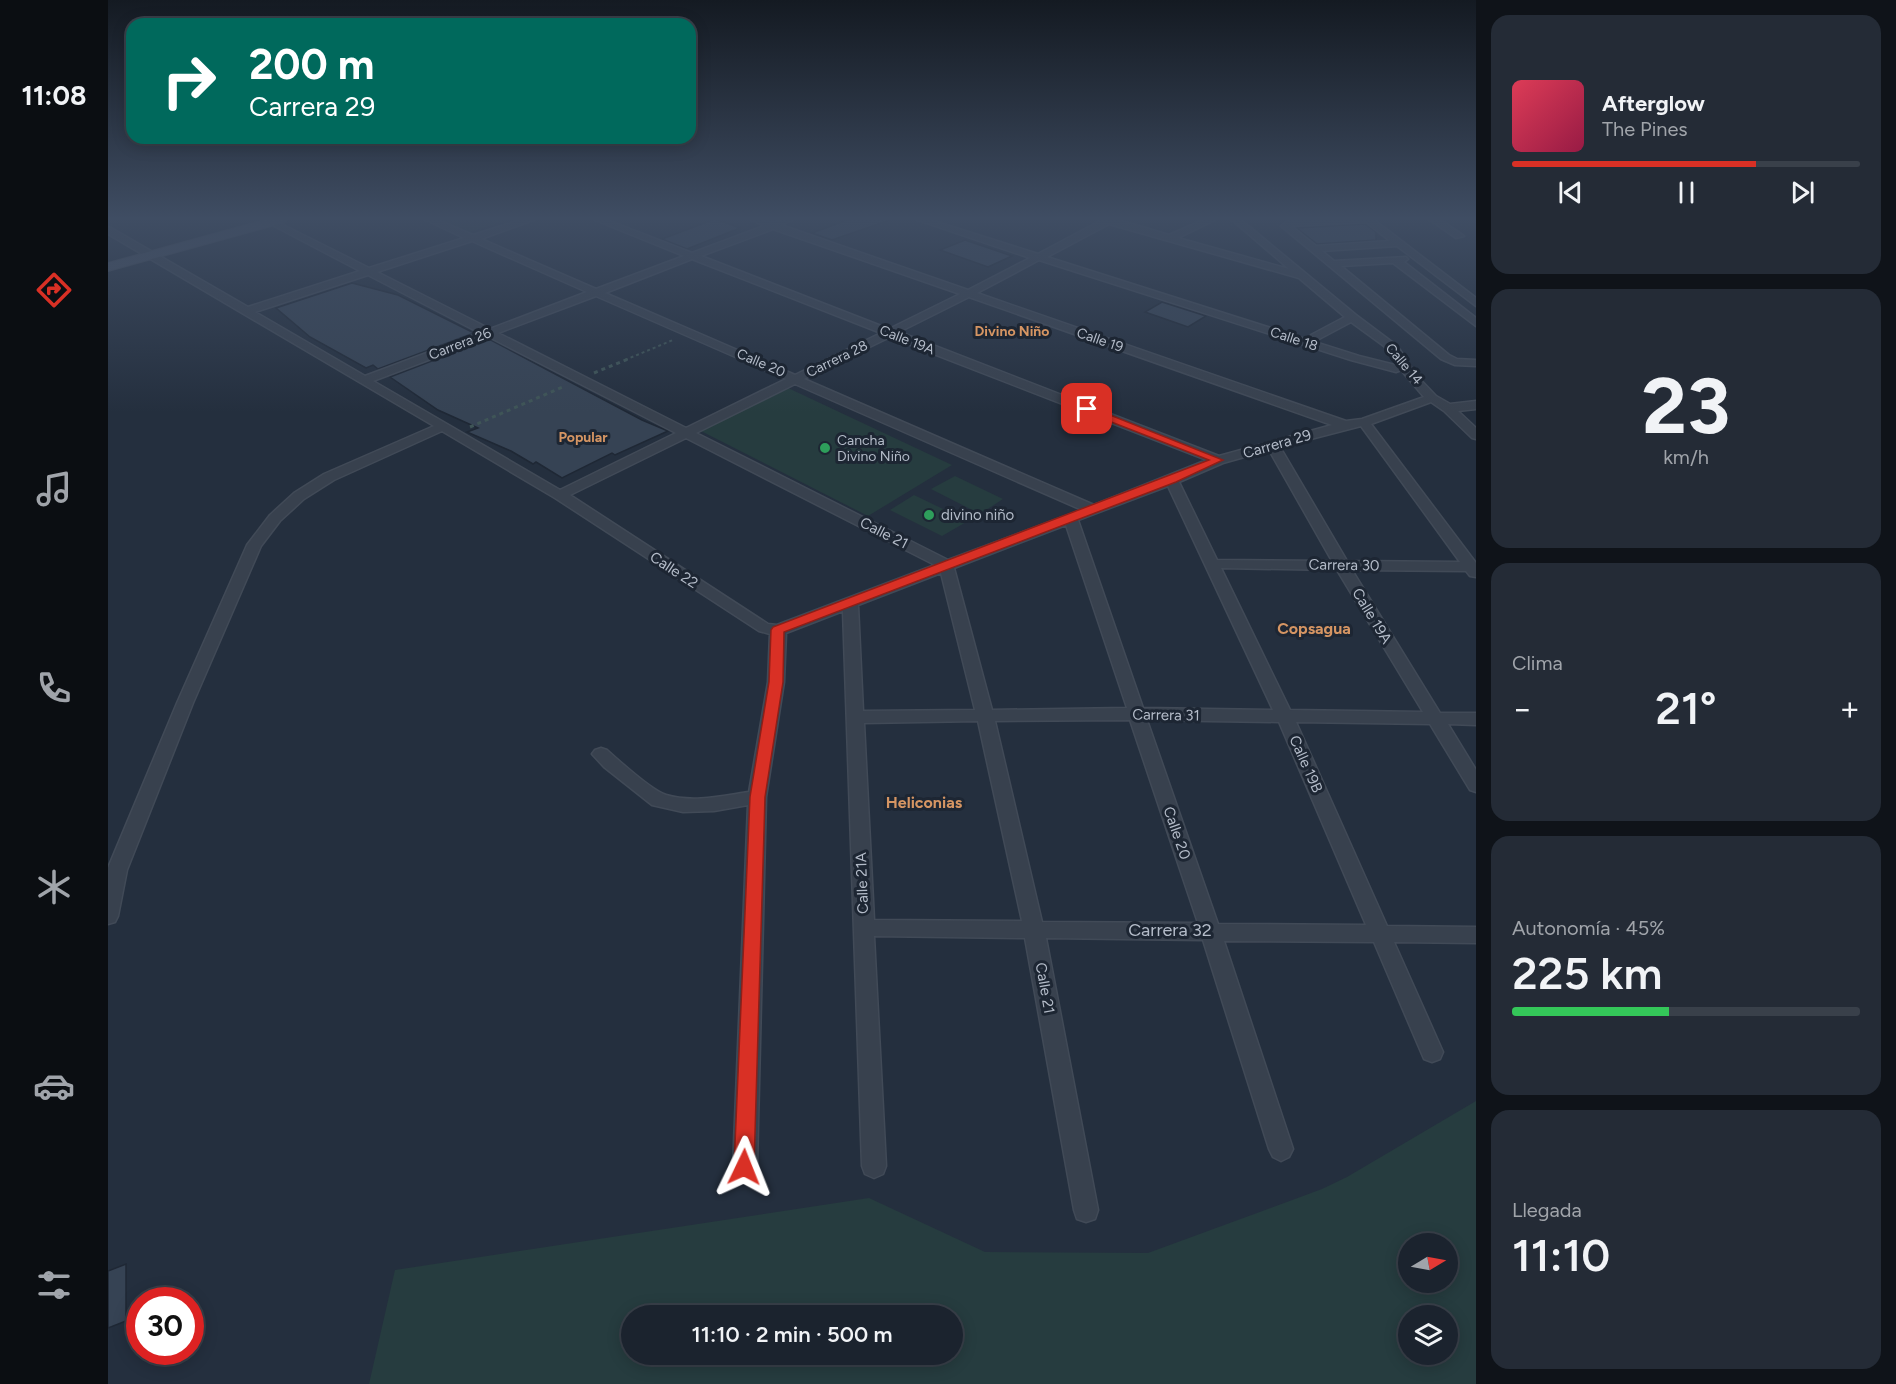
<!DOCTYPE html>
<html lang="es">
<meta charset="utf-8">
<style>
body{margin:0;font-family:Figtree,sans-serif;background:#242b36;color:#f1f3f6;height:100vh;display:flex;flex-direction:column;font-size:22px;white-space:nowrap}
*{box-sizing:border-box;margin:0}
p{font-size:20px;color:#a0a4aa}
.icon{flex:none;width:33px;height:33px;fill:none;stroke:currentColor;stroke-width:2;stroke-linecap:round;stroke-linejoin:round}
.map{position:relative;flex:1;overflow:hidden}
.sheet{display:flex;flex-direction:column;gap:15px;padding:15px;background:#0f1319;width:420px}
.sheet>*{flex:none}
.hud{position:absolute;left:18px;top:18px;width:570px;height:126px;border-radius:18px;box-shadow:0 3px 15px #0003,0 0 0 2px #39404a;background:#00695c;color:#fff;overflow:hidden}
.needle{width:39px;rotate:80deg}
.tools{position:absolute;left:1290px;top:1233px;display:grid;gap:12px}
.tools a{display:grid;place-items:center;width:60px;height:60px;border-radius:50%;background:#1b232e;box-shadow:0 3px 15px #0003,0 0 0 2px #39404a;font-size:30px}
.speed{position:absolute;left:18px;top:1287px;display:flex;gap:12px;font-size:30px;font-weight:700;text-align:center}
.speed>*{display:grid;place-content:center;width:78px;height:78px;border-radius:50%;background:#1b232e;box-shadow:0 3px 15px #0003,0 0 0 2px #39404a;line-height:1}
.speed .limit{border:9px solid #d22;background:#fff;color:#111}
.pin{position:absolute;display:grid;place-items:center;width:51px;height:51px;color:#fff;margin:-26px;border-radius:12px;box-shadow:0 3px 9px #0006}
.me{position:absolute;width:66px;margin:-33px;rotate:2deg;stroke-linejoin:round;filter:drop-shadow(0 0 4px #0008)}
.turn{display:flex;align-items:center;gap:21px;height:126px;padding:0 24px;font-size:27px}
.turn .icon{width:78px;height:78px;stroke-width:2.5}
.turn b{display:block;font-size:42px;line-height:51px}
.big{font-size:45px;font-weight:600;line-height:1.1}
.sheet .tile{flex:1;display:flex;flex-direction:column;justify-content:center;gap:9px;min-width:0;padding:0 21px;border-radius:18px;background:#242b36}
.sheet .dial{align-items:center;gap:0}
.dial b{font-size:78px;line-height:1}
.song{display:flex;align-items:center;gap:18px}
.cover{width:72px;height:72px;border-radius:9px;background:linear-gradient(135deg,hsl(350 70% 55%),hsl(340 70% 35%))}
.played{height:6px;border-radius:3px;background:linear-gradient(90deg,#d93025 70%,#39404a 70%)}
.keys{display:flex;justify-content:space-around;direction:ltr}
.heat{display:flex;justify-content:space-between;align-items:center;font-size:33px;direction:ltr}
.charge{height:9px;border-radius:4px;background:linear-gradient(90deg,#34c759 45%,#39404a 0)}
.trip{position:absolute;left:513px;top:1305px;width:342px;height:60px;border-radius:30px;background:#1b232e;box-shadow:0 3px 15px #0003,0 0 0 2px #39404a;font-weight:600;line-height:60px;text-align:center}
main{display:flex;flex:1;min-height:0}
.tab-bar{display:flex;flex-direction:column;width:108px;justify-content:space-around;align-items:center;background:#0b0e12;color:#a0a4aa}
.tab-bar .icon{width:42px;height:42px}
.tab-bar .on{color:#d93025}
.tab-bar b{font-size:27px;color:#f1f3f6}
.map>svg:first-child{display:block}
.green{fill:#263c3f;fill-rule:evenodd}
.building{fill:#364354;stroke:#1f2835;stroke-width:1.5}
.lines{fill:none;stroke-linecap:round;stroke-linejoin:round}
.street-casing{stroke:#414a57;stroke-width:3}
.secondary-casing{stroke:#414a57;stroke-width:2}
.path-far1{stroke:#3f5557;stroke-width:2;stroke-dasharray:3 3;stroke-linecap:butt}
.path{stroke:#3f5557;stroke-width:3;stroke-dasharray:4 4;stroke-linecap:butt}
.street{fill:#38414e;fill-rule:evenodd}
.secondary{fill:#465061;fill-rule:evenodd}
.route{fill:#d93025;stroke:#8d1f18;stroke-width:1.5}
.leisure-dot{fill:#2e9e5b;stroke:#1d2633;stroke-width:2}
.labels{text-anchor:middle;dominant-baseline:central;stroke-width:6;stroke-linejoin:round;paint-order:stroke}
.far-neighbourhood-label{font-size:14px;font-weight:bold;fill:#d59563;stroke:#1d2633}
.far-street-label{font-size:14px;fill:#b4bcc9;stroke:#1d2633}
.far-poi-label{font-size:14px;fill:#b4bcc9;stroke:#1d2633;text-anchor:start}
.street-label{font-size:15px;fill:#b4bcc9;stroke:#1d2633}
.poi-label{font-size:15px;fill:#b4bcc9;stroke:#1d2633;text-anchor:start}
.neighbourhood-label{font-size:16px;font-weight:bold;fill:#d59563;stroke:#1d2633}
.near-street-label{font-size:18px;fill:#b4bcc9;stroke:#1d2633}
</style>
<main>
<nav class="tab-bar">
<b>11:08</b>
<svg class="icon on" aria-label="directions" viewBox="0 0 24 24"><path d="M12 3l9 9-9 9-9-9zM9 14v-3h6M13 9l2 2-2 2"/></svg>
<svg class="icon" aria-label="music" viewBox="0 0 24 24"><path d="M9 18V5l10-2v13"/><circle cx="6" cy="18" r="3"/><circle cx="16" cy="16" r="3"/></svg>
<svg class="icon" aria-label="phone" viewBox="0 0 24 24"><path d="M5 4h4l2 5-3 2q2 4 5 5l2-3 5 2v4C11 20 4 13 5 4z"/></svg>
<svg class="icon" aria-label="climate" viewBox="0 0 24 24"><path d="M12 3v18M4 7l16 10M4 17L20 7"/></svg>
<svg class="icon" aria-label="car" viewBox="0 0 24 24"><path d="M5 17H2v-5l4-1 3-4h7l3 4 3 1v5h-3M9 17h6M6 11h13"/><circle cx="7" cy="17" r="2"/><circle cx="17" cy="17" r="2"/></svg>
<svg class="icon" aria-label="filters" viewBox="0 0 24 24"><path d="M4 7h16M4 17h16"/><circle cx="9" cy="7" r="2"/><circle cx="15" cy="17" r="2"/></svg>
</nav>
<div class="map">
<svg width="1368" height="1384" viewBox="0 0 1368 1384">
<rect width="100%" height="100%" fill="#242f3e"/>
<path class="green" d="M332 219H403L362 232Z
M678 387 844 465 760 516 593 431Z
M847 476 895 499 872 514 823 489Z
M806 495 860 521 834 536 782 510Z
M1368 1101V1384H261L287 1270 761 1198 877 1252 1040 1253 1214 1189 1239 1177ZM1300 1244H1340V1282H1300ZM524 1316H844V1354H524ZM1300 1316H1340V1354H1300Z"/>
<path class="building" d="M607 219 632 228 579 249 554 239Z
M742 219H778L779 221 724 240 704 233Z
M1257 224 1268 232V240L1209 244 1189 228Z
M857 240 904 256 880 267 832 250Z
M244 283 290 295 366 333 270 369 265 365 258 368 202 337 168 308Z
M1054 302 1098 316 1080 327 1037 312Z
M381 339 534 420 560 431 507 455 504 453 454 478 428 462 425 464 403 451 359 432 370 428 330 410 282 377Z
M18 1264V1321L0 1328V1271Z"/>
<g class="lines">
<defs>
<path id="street" d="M153 219H163L261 268 356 238 316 219H327L365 235 416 219H428L373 239 488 289 576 256 485 219H496L584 253 656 226 642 219C650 219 660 223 666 222 674 221 679 219 686 219L673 225 860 290 922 258 807 219H819L930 254 992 221 991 219H1007L1061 235 1098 219H1109L1070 238 1181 269 1123 219H1132L1248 315 1284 342 1292 350 1308 375 1328 396 1342 404 1368 401V409L1350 411 1368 428V439L1364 438 1336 411 1323 402 1263 424 1368 563V577L1362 576 1358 571 1244 570 1332 713H1368V725L1340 724 1368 770V792L1362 790 1322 724 1188 722 1279 926 1368 927V943L1286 942 1335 1052 1332 1059 1324 1062 1316 1059 1266 942 1116 941 1185 1149 1181 1157 1173 1161 1165 1157 1161 1149 1095 940 938 938 990 1210 987 1219 978 1222 969 1219 966 1210 917 938 766 936 778 1166 775 1174 766 1178 757 1174 754 1166 735 611 678 633 676 682 658 797 649 1167 646 1175 637 1179 628 1175 625 1167 640 805 606 811 575 812 544 805 496 767 484 754 487 750 493 748 499 750C510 760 545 791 558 795 585 803 614 796 641 792L660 682 662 634 651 631 447 498 334 431 226 480 196 499 172 521 153 546 85 703 19 870 10 916 7 922 0 924V868L69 703 139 545 162 515 186 493 216 474 326 426 0 234V227L3 228 140 307 252 271ZM1001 224 1191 278 1237 317 1203 335V339H1211L1243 322 1276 346 1291 366 1251 356 939 257ZM665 229 852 294 781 329 593 256ZM364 241 479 292 382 329 269 272ZM584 259 773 333 687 375 497 293ZM931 260 1243 360 1288 372 1293 370 1316 397 1254 419 1238 421 869 293ZM260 275 372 333 257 376 147 312ZM488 296 678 379 578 428 390 333ZM861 297 1224 425 1111 456 791 332ZM381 337 568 433 452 490 265 381ZM782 337 1099 460 986 505 696 379ZM687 384 974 510 840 560 588 433ZM1253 426 1352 562 1239 561 1172 447ZM578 438 827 565 669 625 660 624 462 495ZM1161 450 1224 561 1109 560 1071 482 1115 463ZM1060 486 1165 710 1035 708 970 520ZM958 525 1019 708 884 710 846 568ZM1113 568 1229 570 1315 712 1182 710ZM833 573 867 710 755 711 750 605ZM1022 720 1090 923 934 922 887 721ZM1039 720 1171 722 1258 925 1110 924ZM870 721 914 921 766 920 756 723Z
M1214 219H1265L1368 298V306L1289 246 1214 251 1226 261 1298 257 1300 259 1296 262 1368 318V326L1285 263 1233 266 1341 355 1349 359 1368 360V366L1347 365 1333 359 1173 226 1181 220ZM1258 222 1282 241 1208 246 1183 226Z
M1321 219H1331L1356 236 1348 238Z"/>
<path id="secondary" d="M160 219H179L178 222 0 271V263Z"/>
</defs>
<use href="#street" class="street-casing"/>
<use href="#secondary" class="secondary-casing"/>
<path class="path-far1" d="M517 360 565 340"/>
<path class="path" d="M486 373 520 359
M362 427 457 386"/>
<use href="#street" class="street"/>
<use href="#secondary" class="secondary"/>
</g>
<linearGradient id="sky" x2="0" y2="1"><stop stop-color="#141a22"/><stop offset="0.53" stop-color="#3f4d63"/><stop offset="1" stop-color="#3f4d63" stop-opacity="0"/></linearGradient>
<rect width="1368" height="412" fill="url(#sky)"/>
<path class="route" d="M975 407H982L1115 460 1068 482 676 632 675 682 657 797 646 1167 644 1174 636 1177 629 1174 626 1167 642 797 661 682 663 630 665 627 1101 460 975 411Z"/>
<g class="leisure-dot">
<circle cx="717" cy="448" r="6"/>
<circle cx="821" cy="515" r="6"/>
</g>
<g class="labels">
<g class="far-neighbourhood-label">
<text x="904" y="331">Divino Niño</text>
<text x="475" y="437">Popular</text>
</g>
<g class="far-street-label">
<text transform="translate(1186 339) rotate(18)">Calle 18</text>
<text transform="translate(799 340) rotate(21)">Calle 19A</text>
<text transform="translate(992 340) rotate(19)">Calle 19</text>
<text transform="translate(352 344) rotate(-21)">Carrera 26</text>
<text transform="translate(729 359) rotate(-26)">Carrera 28</text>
<text transform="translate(653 363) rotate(23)">Calle 20</text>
<text transform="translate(1296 364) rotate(50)">Calle 14</text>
</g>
<g class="far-poi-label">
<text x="729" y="440">Cancha<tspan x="729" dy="16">Divino Niño</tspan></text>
</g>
<g class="street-label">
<text transform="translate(1169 444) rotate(-16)">Carrera 29</text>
<text transform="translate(776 533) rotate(27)">Calle 21</text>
<text transform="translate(1236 565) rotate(1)">Carrera 30</text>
<text transform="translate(566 570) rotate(33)">Calle 22</text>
<text transform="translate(1264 616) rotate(59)">Calle 19A</text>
<text transform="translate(1058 715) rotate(1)">Carrera 31</text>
<text transform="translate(1198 764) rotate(66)">Calle 19B</text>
<text transform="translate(1069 833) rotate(71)">Calle 20</text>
<text transform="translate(754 883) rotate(-92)">Calle 21A</text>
<text transform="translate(937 988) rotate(80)">Calle 21</text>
</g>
<g class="poi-label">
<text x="833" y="515">divino niño</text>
</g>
<g class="neighbourhood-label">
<text x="1206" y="628">Copsagua</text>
<text x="816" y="802">Heliconias</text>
</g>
<g class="near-street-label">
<text x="1062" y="930">Carrera 32</text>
</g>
</g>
</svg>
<div class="tools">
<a><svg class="needle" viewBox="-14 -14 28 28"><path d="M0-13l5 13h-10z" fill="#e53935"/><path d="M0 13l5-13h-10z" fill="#a0a4aa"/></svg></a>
<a><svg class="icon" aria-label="layers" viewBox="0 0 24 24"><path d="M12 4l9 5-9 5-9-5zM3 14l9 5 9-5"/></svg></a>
</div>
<div class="speed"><div class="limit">30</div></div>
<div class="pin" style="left:979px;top:409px;background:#d93025"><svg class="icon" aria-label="arrive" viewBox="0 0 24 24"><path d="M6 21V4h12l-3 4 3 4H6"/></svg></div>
<svg class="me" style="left:636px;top:1167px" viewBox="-20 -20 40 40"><path d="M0-17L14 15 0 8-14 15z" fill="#d93025" stroke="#fff" stroke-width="4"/></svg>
<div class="trip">11:10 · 2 min · 500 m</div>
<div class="hud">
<div class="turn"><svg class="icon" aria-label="right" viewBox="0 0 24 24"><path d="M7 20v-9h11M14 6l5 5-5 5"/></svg><div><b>200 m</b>Carrera 29</div></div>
</div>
</div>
<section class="sheet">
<div class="tile">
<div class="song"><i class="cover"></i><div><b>Afterglow</b><p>The Pines</p></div></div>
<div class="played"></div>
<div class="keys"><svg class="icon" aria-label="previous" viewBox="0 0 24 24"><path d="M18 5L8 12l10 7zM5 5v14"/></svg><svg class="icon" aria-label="pause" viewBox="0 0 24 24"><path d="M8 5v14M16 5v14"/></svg><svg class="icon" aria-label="next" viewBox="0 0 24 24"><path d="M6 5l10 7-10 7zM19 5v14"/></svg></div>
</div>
<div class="tile dial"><b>23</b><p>km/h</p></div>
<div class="tile"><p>Clima</p>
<div class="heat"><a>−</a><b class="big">21°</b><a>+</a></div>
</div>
<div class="tile"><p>Autonomía · 45%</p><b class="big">225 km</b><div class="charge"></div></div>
<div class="tile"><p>Llegada</p><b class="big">11:10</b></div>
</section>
</main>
